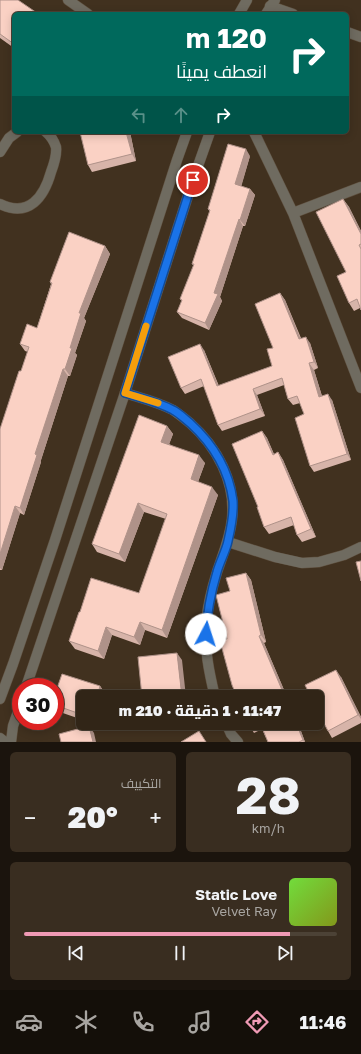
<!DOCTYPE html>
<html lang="ar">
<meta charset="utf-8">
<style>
body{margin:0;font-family:"Golos Text",Cairo,sans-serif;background:#392d20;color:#f1f3f6;direction:rtl;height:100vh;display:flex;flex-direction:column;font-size:15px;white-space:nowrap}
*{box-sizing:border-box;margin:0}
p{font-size:13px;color:#a8a5a1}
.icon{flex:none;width:22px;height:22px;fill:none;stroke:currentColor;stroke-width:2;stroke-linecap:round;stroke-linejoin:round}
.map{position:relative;height:742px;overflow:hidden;direction:ltr}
.drawer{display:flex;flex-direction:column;gap:10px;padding:10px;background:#1b140d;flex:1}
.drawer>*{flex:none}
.banner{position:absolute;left:12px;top:12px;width:337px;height:122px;border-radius:6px;box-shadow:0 2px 10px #0003,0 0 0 1px #4c4236;direction:rtl;background:#00695c;color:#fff;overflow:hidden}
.speed{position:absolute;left:12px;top:678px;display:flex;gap:8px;font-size:20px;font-weight:700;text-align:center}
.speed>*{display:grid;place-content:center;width:52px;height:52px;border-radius:50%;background:#312517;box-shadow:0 2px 10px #0003,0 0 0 1px #4c4236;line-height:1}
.speed .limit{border:6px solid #d22;background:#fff;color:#111}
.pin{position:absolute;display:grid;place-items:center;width:34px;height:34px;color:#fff;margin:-17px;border:2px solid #fff;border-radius:50%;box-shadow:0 1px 4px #0007}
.me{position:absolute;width:44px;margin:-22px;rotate:5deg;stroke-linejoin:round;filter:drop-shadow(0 0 3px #0008)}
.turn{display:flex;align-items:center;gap:14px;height:84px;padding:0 16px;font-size:18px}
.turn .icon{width:52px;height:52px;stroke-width:2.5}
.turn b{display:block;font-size:28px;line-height:34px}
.lanes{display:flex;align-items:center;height:38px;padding:0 16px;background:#0003;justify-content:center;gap:20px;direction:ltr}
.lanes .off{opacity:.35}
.big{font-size:30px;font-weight:800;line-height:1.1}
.drawer .card{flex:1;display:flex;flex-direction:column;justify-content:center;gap:6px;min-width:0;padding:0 14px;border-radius:6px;background:#392d20}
.drawer .dial{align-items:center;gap:0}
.dial b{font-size:52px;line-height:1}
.song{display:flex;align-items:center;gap:12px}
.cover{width:48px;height:48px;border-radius:6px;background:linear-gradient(135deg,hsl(100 70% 55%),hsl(70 70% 35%))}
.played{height:4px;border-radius:2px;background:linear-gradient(90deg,#f09ab5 85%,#4c4236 85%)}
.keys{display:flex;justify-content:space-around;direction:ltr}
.heat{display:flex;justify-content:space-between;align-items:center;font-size:22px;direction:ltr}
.drawer .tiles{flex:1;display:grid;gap:10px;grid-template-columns:1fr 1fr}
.card:last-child{grid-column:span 2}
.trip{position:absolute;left:76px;top:690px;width:248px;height:40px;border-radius:6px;background:#312517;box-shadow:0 2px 10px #0003,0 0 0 1px #4c4236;font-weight:800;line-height:40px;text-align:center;direction:rtl}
.tabs{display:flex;height:64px;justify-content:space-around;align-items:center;background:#140f09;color:#a8a5a1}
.tabs .icon{width:28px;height:28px}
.tabs .active{color:#f09ab5}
.tabs b{font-size:18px;color:#f1f3f6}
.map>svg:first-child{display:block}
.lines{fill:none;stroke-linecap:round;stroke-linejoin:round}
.minor-casing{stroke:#5f503f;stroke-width:11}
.tertiary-casing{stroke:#5f503f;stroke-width:11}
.minor{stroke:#6f6b60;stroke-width:10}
.tertiary{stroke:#6f6b60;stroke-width:10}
.wall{fill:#d7b4a9}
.shaded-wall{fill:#af9289}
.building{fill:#fad1c4;stroke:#af9289}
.route-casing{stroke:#114b97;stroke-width:10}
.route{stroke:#1a73e8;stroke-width:7}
.slow{stroke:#f59e0b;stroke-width:7}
</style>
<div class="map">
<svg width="361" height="742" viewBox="0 0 361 742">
<rect width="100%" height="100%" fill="#41311f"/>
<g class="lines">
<defs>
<path id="minor" d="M68 0 88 14
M270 6 293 14
M347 32 361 37
M254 132 293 213 361 388
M0 152 9 138 17 132
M0 204C29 218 44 197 51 172 54 164 57 155 56 147 54 141 51 136 46 132
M293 213 361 187
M125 393C141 398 158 402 173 410 179 414 185 419 190 423 217 447 236 482 232 519 230 538 223 554 217 572 212 588 208 605 206 622 204 648 209 672 215 697
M228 542 275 557 302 563 319 562 344 555 361 547
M226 723 231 734 238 742"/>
<path id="tertiary" d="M239 14 247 0
M266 14 275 0
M26 687 125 393 193 180 210 132
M0 699 13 664 55 540 177 160 187 132
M0 738 5 742
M11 742 13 726 21 703"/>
</defs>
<use href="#minor" class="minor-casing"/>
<use href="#tertiary" class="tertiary-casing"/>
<use href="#minor" class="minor"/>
<use href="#tertiary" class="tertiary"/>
</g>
<path class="wall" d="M0 0 14 14V48L0 38Z
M130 132 136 161 92 172 88 165Z
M250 156 241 186 250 189 255 195 245 226H243L220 297 222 301 209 330 182 318 177 312 182 301 180 299 194 266 192 264 210 212 208 209Z
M343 199 349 207 361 231V310L360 308 354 311 349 303 346 272Z
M105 246 110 254 84 318 86 321 75 353 77 355 70 376H68L41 460V462L24 515 20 513 2 570H0V429L28 352 25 351 20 344 37 328 51 284 50 282Z
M280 293 285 300 301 338 310 343 318 368 314 370 322 396 332 400 351 460 314 472 310 466 304 414 300 403 293 405 288 399 284 385 257 395 265 416 222 431 218 425 204 386 185 394 181 388 204 350 219 386 272 366 273 348Z
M167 426 173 434 169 444 205 463 198 482 218 495 167 638 145 630 140 645 112 635 104 659 75 649 69 641 80 612 139 593 166 519 144 512 125 562 97 552 92 544Z
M262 431 267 438 274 454 278 452 283 460 316 537 302 542 297 535 294 525 269 534 264 527 258 507Z
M246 573 251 580 266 642 264 643 287 697H237L227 639 230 591Z
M341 677 361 717V723L332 738 328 731Z
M100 686 105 693 83 697V720L57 711 55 709V694Z
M145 723H169V726L149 728Z
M248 723H298L305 742H268L262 729 254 733Z"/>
<path class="shaded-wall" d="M126 132H130L136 161 132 154Z
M246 149 250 156 240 191 235 184Z
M250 189 255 195 245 226 240 220Z
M343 199 349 207 361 231V234Z
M239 219 243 226 220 297 222 301 209 330 205 323 214 293Z
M105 246 110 254 84 318 86 321 75 353 77 355 70 376 65 369 79 313Z
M280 293 285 300 303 345 299 339Z
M306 337 310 343 318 368 314 362Z
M200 344 204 350 221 392 217 386Z
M309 363 314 370 324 403 319 397Z
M63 369 68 376 41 460V462L24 515 20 508 35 454Z
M253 389 257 395 265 416 260 409Z
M328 394 332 400 351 460 347 454Z
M167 426 173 434 167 450 161 442Z
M262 431 267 438 277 462 273 455Z
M278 452 283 460 316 537 311 529Z
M199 455 205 463 196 487 191 479Z
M212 487 218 495 167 638 162 630Z
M138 503 144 512 125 562 119 554Z
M15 506 20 513 2 570 0 568V554Z
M246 573 251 580 266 642 261 635Z
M140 622 145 630 140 645 134 637Z
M106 627 112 635 104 659 98 651Z
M259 636 264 643 287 697H285Z
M177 653 182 660 186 697H182Z
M336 670 341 677 361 717V719L358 715Z
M100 686 105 693 104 697H97Z
M296 723H298L305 742H304L303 740Z
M89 726 94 733 96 742H93Z"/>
<path class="building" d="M0 0H18L37 13 36 14H14V44L0 34Z
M80 132H126L132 154 88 165Z
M228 144 246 149 235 184 250 189 240 220 239 219 214 293 218 294 205 323 177 312 182 300 180 299 194 264H192L210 210 208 209Z
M343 199 361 234V244L359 245 361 249V310L357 299 349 303 337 276 346 272 316 212Z
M69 232 105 246 79 313H81L70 348H72L65 369H63L35 454 37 455 20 508 15 506 0 554V429L19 371H21L29 347 20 344 27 324 37 328 52 283 50 282Z
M280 293 299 339 306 337 314 362 309 363 319 397 328 394 347 454 310 466 295 418 304 414 297 396 288 399 282 378 253 389 260 409 218 425 201 379 181 388 168 357 200 344 217 386 272 366 267 349 273 348 255 304Z
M139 415 167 426 161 442 199 455 191 479 212 487 162 630 140 622 134 637 106 627 98 651 69 641 79 612H80L91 578 139 593 167 514 138 503 119 554 92 544Z
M262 431 273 455 278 452 311 529 297 535 291 517 264 527 257 507H258L232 444Z
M361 561V581L356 562Z
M246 573 261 635 259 636 285 697H237L232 685 220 641 227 639 216 595 230 591 226 578Z
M177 653 182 697H142L138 657Z
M336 670 358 715 328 731 317 710V697H311L305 685Z
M62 674 100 686 97 697H83V715L55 705V694Z
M248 723H255L249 726Z
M260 723H296L303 740 299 742H268Z
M89 726 93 742H61L59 734Z
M199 731 206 742H181Z"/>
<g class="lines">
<defs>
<path id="route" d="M193 180 125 393C141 398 158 402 173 410 179 413 185 419 190 423 213 444 229 470 233 501 234 514 231 528 228 541 226 551 220 561 217 572 211 592 207 613 206 634"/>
</defs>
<use href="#route" class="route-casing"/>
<use href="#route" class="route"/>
<path class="slow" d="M146 326 125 393 158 403"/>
</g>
</svg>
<div class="speed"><div class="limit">30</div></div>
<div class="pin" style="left:193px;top:180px;background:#d93025"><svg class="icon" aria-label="arrive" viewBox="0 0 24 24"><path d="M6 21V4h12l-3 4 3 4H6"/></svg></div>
<svg class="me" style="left:206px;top:634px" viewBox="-20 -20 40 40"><circle r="19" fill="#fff"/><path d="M0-13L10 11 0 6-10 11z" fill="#1a73e8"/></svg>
<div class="trip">11:47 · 1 دقيقة · 210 m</div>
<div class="banner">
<div class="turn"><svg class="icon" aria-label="right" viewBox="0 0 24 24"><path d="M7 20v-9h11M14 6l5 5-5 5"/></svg><div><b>120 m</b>انعطف يمينًا</div></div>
<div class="lanes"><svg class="icon off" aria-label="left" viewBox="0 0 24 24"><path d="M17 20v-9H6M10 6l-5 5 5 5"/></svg><svg class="icon off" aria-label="ahead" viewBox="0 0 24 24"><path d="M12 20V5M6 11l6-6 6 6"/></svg><svg class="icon" aria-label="right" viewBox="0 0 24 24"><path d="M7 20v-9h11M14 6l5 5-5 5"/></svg></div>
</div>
</div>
<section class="drawer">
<div class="tiles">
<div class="card dial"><b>28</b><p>km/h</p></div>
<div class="card"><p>التكييف</p>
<div class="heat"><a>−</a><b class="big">20°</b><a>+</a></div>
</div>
<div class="card">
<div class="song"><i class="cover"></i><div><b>Static Love</b><p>Velvet Ray</p></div></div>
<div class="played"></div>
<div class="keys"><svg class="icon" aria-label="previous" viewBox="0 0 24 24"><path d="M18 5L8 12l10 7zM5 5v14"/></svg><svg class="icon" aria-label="pause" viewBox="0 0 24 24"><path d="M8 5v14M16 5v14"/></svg><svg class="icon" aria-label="next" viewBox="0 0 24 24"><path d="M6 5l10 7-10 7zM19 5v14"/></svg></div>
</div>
</div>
</section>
<nav class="tabs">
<b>11:46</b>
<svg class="icon active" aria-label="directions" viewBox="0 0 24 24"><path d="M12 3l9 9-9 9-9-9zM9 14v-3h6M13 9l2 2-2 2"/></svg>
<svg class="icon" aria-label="music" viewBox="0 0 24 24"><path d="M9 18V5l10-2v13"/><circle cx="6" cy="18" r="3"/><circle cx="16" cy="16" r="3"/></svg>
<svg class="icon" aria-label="phone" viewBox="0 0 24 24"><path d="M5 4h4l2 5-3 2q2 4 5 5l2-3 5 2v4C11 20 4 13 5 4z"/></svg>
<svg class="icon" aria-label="climate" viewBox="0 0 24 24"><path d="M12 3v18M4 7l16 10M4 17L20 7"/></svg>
<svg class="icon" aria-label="car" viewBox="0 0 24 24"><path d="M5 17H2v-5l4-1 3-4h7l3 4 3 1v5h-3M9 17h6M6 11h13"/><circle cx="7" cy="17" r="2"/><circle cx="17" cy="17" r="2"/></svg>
</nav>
